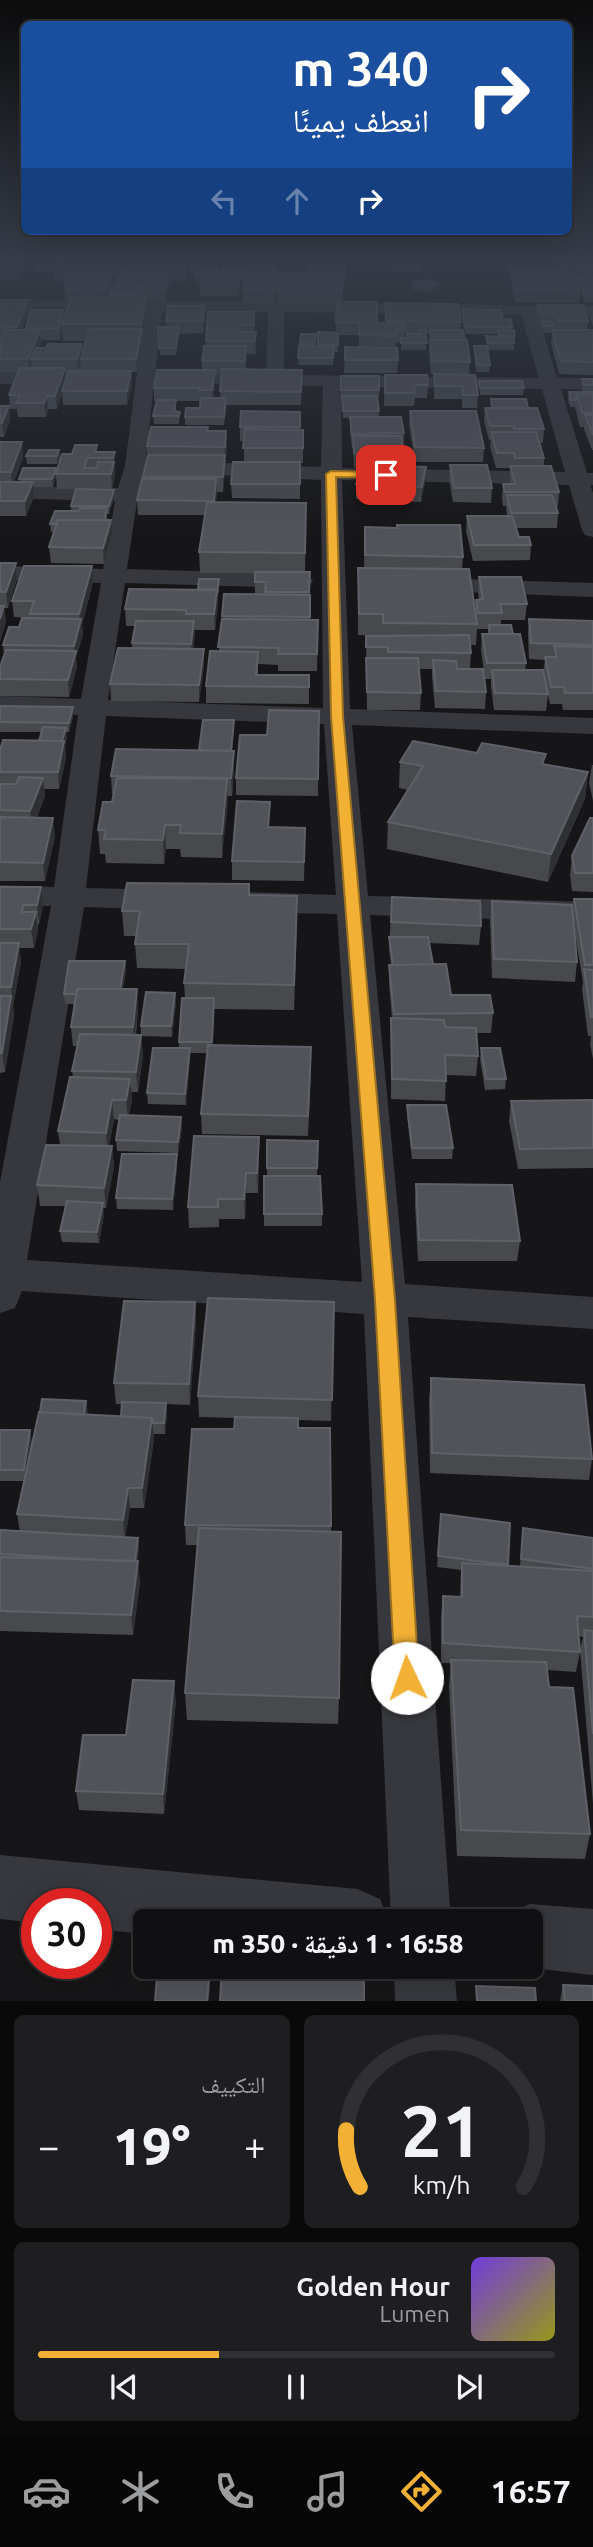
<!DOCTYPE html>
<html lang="ar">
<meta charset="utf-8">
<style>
body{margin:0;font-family:Ubuntu,"Noto Naskh Arabic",sans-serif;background:#1e1e20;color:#f1f3f6;direction:rtl;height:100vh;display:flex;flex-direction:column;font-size:26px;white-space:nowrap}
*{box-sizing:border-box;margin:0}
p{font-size:23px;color:#9c9d9f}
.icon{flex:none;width:38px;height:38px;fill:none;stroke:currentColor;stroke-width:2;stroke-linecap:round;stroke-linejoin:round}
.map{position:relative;height:2001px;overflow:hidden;direction:ltr}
.drawer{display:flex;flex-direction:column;gap:14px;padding:14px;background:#09090a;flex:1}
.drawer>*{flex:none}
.banner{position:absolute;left:21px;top:21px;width:551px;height:214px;border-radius:10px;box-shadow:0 7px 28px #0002,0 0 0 2px #303032;direction:rtl;background:#1a4fa0;color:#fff;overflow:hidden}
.speed{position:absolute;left:21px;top:1888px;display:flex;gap:14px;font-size:35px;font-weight:700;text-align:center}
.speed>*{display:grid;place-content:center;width:91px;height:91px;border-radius:50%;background:#101012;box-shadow:0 7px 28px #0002,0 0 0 2px #303032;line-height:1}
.speed .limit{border:10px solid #d22;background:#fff;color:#111}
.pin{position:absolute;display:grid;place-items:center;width:60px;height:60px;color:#fff;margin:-30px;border-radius:14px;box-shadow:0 4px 10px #0006}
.me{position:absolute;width:77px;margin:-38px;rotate:357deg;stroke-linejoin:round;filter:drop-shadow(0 0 5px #0008)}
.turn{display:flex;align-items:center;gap:24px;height:147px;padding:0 28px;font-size:32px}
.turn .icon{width:91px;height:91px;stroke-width:2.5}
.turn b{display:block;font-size:49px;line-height:60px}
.lanes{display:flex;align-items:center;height:66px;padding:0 28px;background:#0003;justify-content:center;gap:35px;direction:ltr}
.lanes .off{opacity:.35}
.big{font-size:52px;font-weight:800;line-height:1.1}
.drawer .widget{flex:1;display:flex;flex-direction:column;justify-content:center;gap:10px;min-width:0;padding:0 24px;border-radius:10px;background:#1e1e20}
.drawer .dial{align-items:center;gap:0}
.dial svg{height:182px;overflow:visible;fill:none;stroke:#303032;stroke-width:7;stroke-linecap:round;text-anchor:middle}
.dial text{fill:#f1f3f6;stroke:none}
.song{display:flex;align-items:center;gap:21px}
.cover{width:84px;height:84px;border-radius:10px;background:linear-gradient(135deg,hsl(260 70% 55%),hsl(60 70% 35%))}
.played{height:7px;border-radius:4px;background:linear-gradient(90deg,#f2b134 35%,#303032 35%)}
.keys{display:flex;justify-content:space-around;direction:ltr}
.heat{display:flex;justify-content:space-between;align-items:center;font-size:38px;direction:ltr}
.drawer .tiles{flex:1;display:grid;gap:14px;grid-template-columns:1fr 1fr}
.widget:last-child{grid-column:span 2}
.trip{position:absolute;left:133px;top:1909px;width:410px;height:70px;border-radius:10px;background:#101012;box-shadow:0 7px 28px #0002,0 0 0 2px #303032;font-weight:800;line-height:70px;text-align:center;direction:rtl}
.tabs{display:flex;height:112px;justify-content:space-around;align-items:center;background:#060607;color:#9c9d9f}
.tabs .icon{width:49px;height:49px}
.tabs .selected{color:#f2b134}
.tabs b{font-size:32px;color:#f1f3f6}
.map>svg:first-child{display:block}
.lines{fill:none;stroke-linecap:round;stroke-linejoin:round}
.minor{fill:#37383d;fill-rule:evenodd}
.tertiary{fill:#37383d;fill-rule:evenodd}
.wall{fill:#47494d;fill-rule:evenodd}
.shaded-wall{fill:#2f3033}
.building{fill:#525359;stroke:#5f6168;stroke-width:2}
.route{fill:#f2b134;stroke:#9d7322;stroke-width:2}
</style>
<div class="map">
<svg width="593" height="2001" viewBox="0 0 593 2001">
<rect width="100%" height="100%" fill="#161618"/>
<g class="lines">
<path class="minor" d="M142 256 492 257 500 262 492 267 137 264 134 261Z
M0 299 593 306V316L538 315 557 378H593V390L561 389 587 473H593V485H590L593 493V537L585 535 582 530 569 485 342 480 350 709 593 718V734L352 725 368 896 593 902V922L370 915 405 1284 593 1297V1329L408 1317 451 1922H391L364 1314 22 1291 15 1308 0 1313V1182L51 906 0 905V885L54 887 78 715 0 712V696L81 699 101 583 0 580V566L103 569 115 501 0 498V486L118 488 125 466 145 311 0 309ZM162 311 268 312 266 375 168 373 161 375 159 379 161 383 323 386 321 467 177 461 170 463 167 467 170 471 177 473 321 480 323 708 108 700 125 583 301 588 309 586 313 581 309 576 301 574 127 569 138 495 145 466ZM284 312 521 315 539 378 284 375ZM341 387 542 389 565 472 342 468ZM106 716 324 724 336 895 248 892 237 895 232 902 237 909 248 912 337 914 362 1282 27 1260 84 907 171 910 182 907 187 900 182 893 171 890 86 888Z
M0 372H115L124 378 115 384H0Z
M423 578 593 583V597L415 590 411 585 415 580Z
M394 1967H454L457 2001H395Z"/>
<path class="tertiary" d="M0 1855 357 1889 380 1899 389 1922H145V1934L96 1929V1904H37V1923L0 1919Z
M530 1904 593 1909V1975L523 1967H530V1922H504L507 1914Z"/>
</g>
<path class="wall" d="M0 256 32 258 19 280H0Z
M85 256H203L202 259H190V264L185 281H172L165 301 146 300 147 312 137 372H131L132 384 127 405H63L62 392 57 409H48L46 417H18L17 409H10L9 395 18 372H0V300H28L29 312 22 330H26V328L63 310 64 319 69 301 65 296 64 284 66 281H54V272H35L34 266 84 258ZM62 328 63 341H86L83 353 82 344 39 348 41 340H60Z
M219 256H298L297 258H275L274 271 277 283 274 303 243 302V290L245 281H241L238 296H200L201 282H194V276H191V269L219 259V266L218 272H223L226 259H219Z
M306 256H346L342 302 377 323H385V303L461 322 460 330 465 340 470 362 469 375 431 374 429 353 430 334H426V350H401V343H395L398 360 397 373H344L345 347H359V335H338V352H333V365H298L301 334H316L315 346 318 347V332L336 333 337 303H277V291L310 272 311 258H306ZM404 334H420L404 338Z
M500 256H568L569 260 568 268 569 271H572H570L569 266V259H583L582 256H593V302H584L582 293H581L577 283 580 291 579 303 515 302 509 271H507L505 258H501Z
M476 258H490L489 269 476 268Z
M422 261 421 272 394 271V264Z
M428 280 438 291 428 293 412 289V282Z
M537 305 588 321 587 330H593V375L559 374 551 343 552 333H543L542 326H539L536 317Z
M204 306 205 318 203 333 179 334 176 355H160L158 327H166V321Z
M591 306H593V326L590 318Z
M462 309 503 319 512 327V330L515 336 514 350H487L490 365 489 372H476L474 353V346H486V336L497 337V334H465L462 316Z
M254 312 256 354H246V370H302L301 405H226L224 425H185V417L200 408 199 401H176V411L180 412 179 424H154L153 416 156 401H154V388L202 370V361L206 346V341ZM215 374H222L220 398H213L215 384Z
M434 374 475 375 478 395 477 408H462V399H434Z
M385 375 428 385 427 398H415L414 406H384Z
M341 376H379V397H378L379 417 404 433 403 466 425 482 421 502 356 499V484L361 468H354L353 448H352L350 431V418H343L342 397H341Z
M582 379H593V450H592L584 429V427H580L575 407H570L568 399 569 392H583L581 386Z
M479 381 524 388 523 395H480Z
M491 399 528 408 544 429 543 443H540L544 458V466L559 492 558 506H556L558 513 557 528H516L519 537 531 545 530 560 473 561 466 531 467 516H507L506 506H503L502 498 503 484H510V468H496L490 446 491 440H489L484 421 485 408H491Z
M0 406H9L10 420 4 437H0Z
M410 411 484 448 483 462H415L409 424Z
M300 412V430L303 443V463H300V499L232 498 231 484 244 462V441H240V427Z
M208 431H226L227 445 223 492H217L216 502 306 523 305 572H310V620H318L317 671H278V665L258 664V675H309V704L206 703V686L219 651 222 616 255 594V573H200L199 552 205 515H138L137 500 143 479 147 456V446Z
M0 442H22L23 457 14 482H20L19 479 56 474 72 454 97 445V452H115V476L112 489H57L56 476 53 487H33L34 497 26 516H0Z
M59 450 60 458 57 464H27L26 456Z
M450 465 492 488 491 503 453 502 449 479Z
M114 498 109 514H107V520L112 535 104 564 51 563 49 547 54 532H51L50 524 71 511V506Z
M365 527 463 557 462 569 475 611 476 600H479L478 592 479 577 527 604 525 620H501V625L513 634 526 663 525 670 543 673 545 660 529 659 528 635 529 619 593 621V710H563L562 704H550L548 695 546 711 494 710 491 687V679H485L481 650 482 634H488V629H477L476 645H470L471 653 470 669 486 692 485 709 435 708 432 677V669H419L421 693 420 710H367L366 636H382L358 635V568H364Z
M0 563H16L17 579 8 608H4L6 622 0 641Z
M93 582 82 625 83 635 76 658 77 667 69 697 0 696V667L4 656 3 645 30 618 14 617 12 601Z
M219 587 215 630H195L193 649 204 665 199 702 111 701 110 684 132 648V643L135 626H126L125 609 198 589Z
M0 706 73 707V717L69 732H66L67 737 65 745 66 758 59 789H44L45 796 37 817 55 836 45 881H0V750L39 741 41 732H0Z
M319 711 318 796 236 795V778L267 735Z
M234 730 232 751 234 768 232 796H227L222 858 181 857 180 849H166L164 864 106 863 105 854H100L98 830 112 802 113 794H112L111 776 199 750Z
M400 762 545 765 588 772 585 799 548 882 387 849 388 822 408 790 399 788Z
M592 765H593V801L589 783Z
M270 802 269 827 305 828 304 881 232 880V861Z
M593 818V892L572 891 570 875 572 856Z
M0 887 43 906 39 924H38V931L34 948H19L21 962 13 1006 14 1015 5 1072 0 1073Z
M250 895 297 920 294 1010 214 1009 212 1045 311 1067 308 1136 202 1134 201 1114 207 1053H190L186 1105 148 1104 147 1093 179 1048V1042L185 998 184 983 186 969 137 968 135 944 136 936H124L122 911Z
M392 897 481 926 479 945 429 943 433 964 451 995 493 1013 491 1033H476L478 1056 476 1076 446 1075 445 1101 391 1099V1038L392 1018 389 984V965H391L389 948Z
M574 899H593V1059L590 1044 591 1036H588L582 989 583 982 574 928 577 962 575 982 492 978 490 920 492 901 572 915Z
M125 961 126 971 123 989 138 1008 136 1035H141V1026L176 1003 172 1037 141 1036 143 1055 138 1092H131L132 1099 129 1115 182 1128 178 1153 117 1151 116 1140 119 1120 114 1119 109 1146H112L114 1167 106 1208H103L104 1214 99 1243 62 1242 60 1231 65 1206H40L37 1185 60 1145 58 1131 73 1077 72 1071 77 1046H73L71 1027 74 1004H65L64 994Z
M481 1048 506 1079 505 1089 485 1090 480 1059Z
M593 1100V1168L518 1169 509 1121 511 1101Z
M407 1105 453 1148 452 1159H412L407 1116Z
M267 1140 318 1141 317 1176 322 1214V1226H264V1176H267Z
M259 1157 258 1193H246L245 1219H219V1227L189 1228 188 1207Z
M177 1166 173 1210 117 1209 116 1198Z
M416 1184 520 1241 517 1261H418L415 1204Z
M195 1302 196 1322 190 1405 166 1404 167 1414 165 1434H154V1439L144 1508H130L125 1537 138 1538 139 1549 137 1561 140 1582 133 1635 0 1631V1530L20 1532 17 1514 25 1481H0V1430L32 1441 29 1459 86 1401 87 1415 121 1416 122 1404H116L114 1383Z
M334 1302 331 1421 298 1420V1428H330L331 1531 339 1698 338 1724 187 1720 185 1693 198 1545H186L185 1525 234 1429 235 1418 199 1417 198 1396Z
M431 1378 592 1459 589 1480 430 1473 429 1399Z
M441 1514 508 1566H520L523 1528 593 1538V1804L580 1650 583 1637 579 1636 580 1652 576 1672 547 1670 549 1687 590 1834 585 1859 457 1856 449 1686 451 1663H441V1616L443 1596 460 1597 461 1570 437 1567Z
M176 1701 164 1814 79 1810 76 1791 126 1735Z
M563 1985 593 2001H560Z"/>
<path class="shaded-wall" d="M25 256H31L32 258 19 280 17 269Z
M122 256H124L125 262 118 278 117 267Z
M189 256H190V264L185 281V270Z
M275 256V265L272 283V271Z
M346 256V265L342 303V291Z
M116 268 117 280 106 302 105 290Z
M171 270 172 281 165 301V289Z
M277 271V283L274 303V291Z
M241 272V284L238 296V284Z
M438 284V291L428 293V287Z
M146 296 147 312 137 372 136 359Z
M28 300 29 312 18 340 17 327Z
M204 306 205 318 203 333V321Z
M63 310 64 322 62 324V328L60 340 59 328Z
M179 327V334L176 355V348Z
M40 330 41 342 34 359H31L32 365 29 372 28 359Z
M82 344 83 357 81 359V362L78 372 77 359Z
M65 368 66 381 57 409 55 396Z
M215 370V384L213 404 212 390Z
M131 371 132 384 127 405V391Z
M47 396 48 409 46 417 44 403Z
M9 406 10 420 4 437 2 423Z
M226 431 227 445 223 492V477Z
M22 442 23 457 12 487 11 472Z
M59 450 60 458 57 464V456Z
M115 452V476L112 489 111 474Z
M426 467 425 482 421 502 422 487Z
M56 468V476L53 487 52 479Z
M216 479 217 494 214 515V501Z
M33 482 34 497 26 516 25 501Z
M114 490V498L109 514V506Z
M111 520 112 535 104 564 103 548Z
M16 563 17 579 8 608 6 592Z
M92 566 93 582 82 625 83 635 76 658 77 667 69 697 68 680 75 655 74 646 80 624 79 614Z
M219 579 218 606 215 630 214 614Z
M4 606 6 622 0 641V619Z
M194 621 195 638 192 660 191 644Z
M204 649V665L199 702V685Z
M73 707V717L69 732V723Z
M234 720V730L231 764 230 754Z
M66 728 67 737 65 745 66 758 59 789 58 772 62 743Z
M234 751V768L232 796 231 778Z
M588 772 585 799 548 882 551 854Z
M43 778 45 796 32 829 30 811Z
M227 779 228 803 222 858V834Z
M53 818 55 836 45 881 43 863Z
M165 825 166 849 164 864 163 840Z
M41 887 43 906 39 924 37 905Z
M297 896V920L294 1010V985Z
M36 912 38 931 34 948 31 929Z
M19 943 21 962 13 1006 11 987Z
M125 961 126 971 120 1005V994Z
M137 989 138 1008 134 1046 133 1027Z
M175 993 176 1003 172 1037 171 1026Z
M11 996 14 1015 5 1072 2 1053Z
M214 998V1009L212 1053V1042Z
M141 1035 143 1055 138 1092 136 1072Z
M190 1048V1059L186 1105 185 1094Z
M130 1079 132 1099 128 1120 126 1100Z
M112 1100 114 1119 108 1153 106 1133Z
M181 1117 182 1128 178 1153V1142Z
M259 1137V1157L258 1193 257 1173Z
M112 1146 114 1167 106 1208 104 1188Z
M177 1154V1166L173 1210 172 1199Z
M246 1173V1193L245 1219 244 1199Z
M103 1203 104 1214 99 1243 97 1232Z
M195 1302 196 1322 190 1405 189 1384Z
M86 1401 88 1412 85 1429 84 1417Z
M166 1403 167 1414 165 1434 164 1423Z
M152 1418 154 1439 144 1508 142 1488Z
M30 1430 32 1441 26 1481 24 1470Z
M128 1488 130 1508 125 1540 123 1520Z
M138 1538 139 1549 136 1573 135 1561Z
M138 1561 140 1582 133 1635 131 1615Z
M174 1681 176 1701 164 1814 163 1794Z
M209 1978 210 1988 209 2001H207Z"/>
<path class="building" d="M0 256H25L17 269 0 268Z
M85 256H122L117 267 72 266 71 269H53L58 261H82Z
M129 256H189L185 270H171L165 289 143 288 146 280H116Z
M227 256H275L272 271H277L274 291 243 290 248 270 223 269Z
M311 256H346L342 291H277L280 272H310Z
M507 256H568L569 260 508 259Z
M39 257 84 258 82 261H58L55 266H34Z
M476 258H490V262H476Z
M593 258V260L573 259 572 264H570L569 259Z
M194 259H219L216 272 203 271 202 275H194L196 269H191Z
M573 259 593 260V271H576Z
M395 260 422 261 421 265 394 264Z
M510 266H526L528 271H512V273Z
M533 266 567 267 569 271H535Z
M74 268H116L105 290 67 289 64 284Z
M203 271 241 272 238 284H200Z
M512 271H573L580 291 516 290Z
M578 277 593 278V287H582Z
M428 280 438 284 428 287 412 282Z
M113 286H142L139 295H109Z
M583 288H593V296H585Z
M146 296 141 324H62L71 297Z
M0 300H28L17 327H0Z
M337 302H377V323L404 324V330H396V336L359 335V323L336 322Z
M385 303 458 304 461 322 386 321Z
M537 305H583L588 321H558L556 314H540Z
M168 306H204L203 321H166Z
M462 309 501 310 503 319 511 320 512 327H465Z
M31 310H63L59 328H26Z
M208 312H254V325H240V332H256L255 341H206Z
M542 321H552L553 326H543Z
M158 327H179L176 348H159Z
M89 329H142L136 359H81Z
M5 330H40L28 359H0V341Z
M420 330H425L427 343H401V338H408L407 334H420Z
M430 330H463L465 340H431Z
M498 330H514L515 336H499Z
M552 330H593V362L561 361Z
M318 332 338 333V345H318Z
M301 334H316L315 344H300Z
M486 336 513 338 514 343H488Z
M430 340H467L470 362 432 361Z
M48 344H82L77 359H31L36 348H46Z
M204 346H246L245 361H202Z
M299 346 334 347 333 358H298Z
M474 346H487L490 365H477Z
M345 347 397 348 398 360H345Z
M20 368H65L55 396H47L44 403H16L20 396 9 395Z
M222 369 302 370 301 392 220 391Z
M157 370H215L212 390H199V388H154Z
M69 371H131L127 391H62Z
M434 374 475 375 478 395H463L462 386H435Z
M385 375H427L428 385H414L415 393H385Z
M341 376H379V390H341Z
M582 379H593V385H584Z
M479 381H522L524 388H480Z
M569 392H593V395L577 394 576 400H571Z
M577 394 593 395V413H582Z
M342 396H377L379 411H343Z
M201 398H226L224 417H185L186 408H200Z
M491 399H526L528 408H492Z
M157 400H176L174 411 180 412 179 416H153Z
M0 406H9L2 423H0Z
M485 408H537L544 429H514V426H490Z
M241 411 300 412V427H240Z
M410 411H476L484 448 415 447Z
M585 415H593V435Z
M350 417H401L404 433 352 434Z
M151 427H208L207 431H226L225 447 147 446Z
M245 429 303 430V448H243Z
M491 432H536L544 458H515L514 453H497Z
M353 436H401L404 454 354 453Z
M0 442H22L11 472H0Z
M75 445H97L95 452H115L113 458H87L84 468H97L98 462H114L111 474H56L62 454H72Z
M29 450H59L57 456H26Z
M148 455H225L223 477H143Z
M233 462H300V484H231Z
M362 464 426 467 422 487 356 484Z
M450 465H487L492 488H454Z
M510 466H551L559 492H505L503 484H515Z
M23 468H56L52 479H19Z
M142 479H216L214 501 137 500Z
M0 482H33L25 501H0Z
M76 489 114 490 109 506H71Z
M507 495H552L558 513H511Z
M207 502 306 503 305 553 199 552Z
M80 508H107L104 520H58L57 524H50L55 511H79Z
M467 516H512L519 537H529L531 545H474Z
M58 520H111L103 548 49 547Z
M397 525H460L463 557 365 555V527L397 528Z
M0 563H16L6 592H0Z
M24 566H92L79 614H30L34 601H12Z
M358 568 469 569 477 624 383 623V614H359Z
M255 572H310L309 592H265L266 582H255Z
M479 577H521L527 604H500L502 613H478L476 600 483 599Z
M199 579H219L217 593V590L198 589Z
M129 589 217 590 214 614H186V610L125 609Z
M224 594 310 595V617L222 616Z
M0 606H4L0 619Z
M22 618 81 619 74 646 3 645 9 627H19Z
M222 619 318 620 317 654H278L279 648 218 647Z
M529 619 593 621V645L531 643Z
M136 621H194L191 644 132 643Z
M489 625H511L513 634H490Z
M482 634H520L526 663H487Z
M469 635 471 653 388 652V647H366V636Z
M554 646 593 647V693H565L564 687H551L545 657H557Z
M118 648 204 649 199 685 110 684Z
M6 650 76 651 68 680 0 679V667Z
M210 651 258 652 256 675H309V687L206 686Z
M366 658H418L421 693 367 692Z
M433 660 456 661 457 669H483L486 692 436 691Z
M492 670H543L548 694 495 693Z
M0 706 73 707 69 723 0 722Z
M269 710 319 711 318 779 236 778 240 735H267Z
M203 720H234L231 751 199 750Z
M43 727 66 728 62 741H39Z
M3 740 64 741 58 772H0V750Z
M413 741 477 753 482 743 546 754 542 764 588 772 551 854 388 822 423 766 400 762Z
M116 749 234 751 231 778 111 776Z
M19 777 43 778 30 811 0 810V784H16Z
M117 778 227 779 222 834 180 833 181 825H165L163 840 104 839 106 830H98L103 802H112Z
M237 801 270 802 268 827 305 828 304 862 232 861Z
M0 817 53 818 43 863 0 862Z
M590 818H593V873H575L572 856Z
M127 883 249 884V895L297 896 294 985 184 983 189 944H135L140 911H122Z
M0 887H41L37 905H23L22 912H36L31 929H0Z
M392 897 480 901 481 926 391 922Z
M574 899H593V965H585Z
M492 901 572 905 577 962 494 959Z
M389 937H428L433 964 393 965Z
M0 943H19L11 987H0Z
M69 961H125L120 989H77L76 994H64Z
M446 964 451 995H490L493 1013 394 1014 389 965Z
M584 969 593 970V1017H591Z
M77 989H137L133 1027H71Z
M146 992 175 993 171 1026H141Z
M0 996H11L2 1053H0Z
M182 998H214L212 1042H179Z
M391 1018 444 1020 445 1027 476 1028 478 1056 445 1055 446 1081 392 1079Z
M80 1034 141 1035 136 1072 72 1071Z
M208 1045 311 1047 308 1116 201 1114Z
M153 1048H190L185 1094 147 1093Z
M481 1048H500L506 1079H486Z
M70 1077 130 1079 126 1100H112L106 1133 58 1131Z
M593 1100V1148L520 1149 511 1101Z
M407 1105H446L453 1148H412Z
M120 1115 181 1117 178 1142 116 1140Z
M194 1136 259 1137 257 1173H246L244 1199H218V1207H188Z
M267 1140 318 1141 317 1168H267Z
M46 1145 112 1146 104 1188 37 1185Z
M122 1154H177L172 1199 116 1198Z
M264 1176H320L322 1214H264Z
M416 1184 512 1185 520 1241 419 1240Z
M67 1201 103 1203 97 1232 60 1231Z
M208 1298 334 1302 332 1400 198 1396Z
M124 1301 195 1302 189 1384 114 1383Z
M431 1378 584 1385 592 1459 432 1453Z
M42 1399 86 1401 84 1415 40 1412Z
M122 1402 166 1403 164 1423H153L152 1418 121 1416Z
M39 1412 152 1418 142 1488H128L123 1520 17 1514Z
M235 1417 298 1418V1428H330L331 1526 185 1525 192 1429H234Z
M0 1430H30L24 1470H0Z
M441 1514 510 1523 508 1565 438 1556Z
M199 1528 341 1532 339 1698 185 1693Z
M523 1528 593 1538V1569L521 1559Z
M0 1530 138 1538 135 1561H118L0 1554Z
M0 1557 138 1561 131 1615 0 1611Z
M462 1563 593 1571V1617L577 1616 580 1652 443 1643V1596L462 1597Z
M584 1630 593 1631V1734Z
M451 1660 546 1662 549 1687 573 1688 590 1834 461 1830Z
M133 1680 174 1681 163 1794 76 1791 83 1735H126Z
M222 1967 364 1968V2001H220Z
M157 1977 209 1978 207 2001H155Z
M563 1985 593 1986V2001H565Z
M476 1986 535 1988 536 2001H477Z"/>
<linearGradient id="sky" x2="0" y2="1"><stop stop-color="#0c0c0d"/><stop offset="0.48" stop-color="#363c48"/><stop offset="1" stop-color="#363c48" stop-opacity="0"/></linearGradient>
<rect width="593" height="536" fill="url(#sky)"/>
<path class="route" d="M331 471 386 472 391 475 386 478 336 477 343 716 395 1300 419 1678 416 1686 407 1689 399 1686 395 1678 375 1300 331 716 326 474Z"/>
</svg>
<div class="speed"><div class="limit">30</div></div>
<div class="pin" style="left:386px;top:475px;background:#d93025"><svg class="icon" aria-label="arrive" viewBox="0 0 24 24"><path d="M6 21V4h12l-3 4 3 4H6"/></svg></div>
<svg class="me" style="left:407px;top:1678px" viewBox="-20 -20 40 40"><circle r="19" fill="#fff"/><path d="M0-13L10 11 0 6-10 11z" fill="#f2b134"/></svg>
<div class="trip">16:58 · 1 دقيقة · 350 m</div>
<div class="banner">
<div class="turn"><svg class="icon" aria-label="right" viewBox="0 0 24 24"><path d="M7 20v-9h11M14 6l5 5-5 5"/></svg><div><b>340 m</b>انعطف يمينًا</div></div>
<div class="lanes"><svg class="icon off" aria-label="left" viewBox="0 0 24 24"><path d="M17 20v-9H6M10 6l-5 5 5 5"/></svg><svg class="icon off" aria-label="ahead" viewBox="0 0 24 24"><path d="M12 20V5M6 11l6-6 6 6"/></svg><svg class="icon" aria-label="right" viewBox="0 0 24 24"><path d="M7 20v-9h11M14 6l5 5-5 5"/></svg></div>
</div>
</div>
<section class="drawer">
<div class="tiles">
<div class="widget dial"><svg viewBox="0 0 100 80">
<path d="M14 69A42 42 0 1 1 86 69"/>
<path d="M14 69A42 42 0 0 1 8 44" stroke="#f2b134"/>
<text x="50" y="56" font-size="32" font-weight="700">21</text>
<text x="50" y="72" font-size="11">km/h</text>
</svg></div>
<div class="widget"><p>التكييف</p>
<div class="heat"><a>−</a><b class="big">19°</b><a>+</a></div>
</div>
<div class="widget">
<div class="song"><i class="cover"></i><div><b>Golden Hour</b><p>Lumen</p></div></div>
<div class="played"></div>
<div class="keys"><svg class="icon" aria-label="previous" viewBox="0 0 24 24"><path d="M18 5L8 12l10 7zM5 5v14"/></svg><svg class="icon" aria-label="pause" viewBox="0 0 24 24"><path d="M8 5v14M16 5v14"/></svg><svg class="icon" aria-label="next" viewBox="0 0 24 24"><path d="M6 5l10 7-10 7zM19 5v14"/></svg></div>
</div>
</div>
</section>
<nav class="tabs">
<b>16:57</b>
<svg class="icon selected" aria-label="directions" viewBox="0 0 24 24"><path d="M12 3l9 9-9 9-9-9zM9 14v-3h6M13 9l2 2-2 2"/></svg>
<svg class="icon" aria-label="music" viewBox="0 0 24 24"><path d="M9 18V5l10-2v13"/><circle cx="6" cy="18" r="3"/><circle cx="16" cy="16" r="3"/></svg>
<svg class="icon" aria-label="phone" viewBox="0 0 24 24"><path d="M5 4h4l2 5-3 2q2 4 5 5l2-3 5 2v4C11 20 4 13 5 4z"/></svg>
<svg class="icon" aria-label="climate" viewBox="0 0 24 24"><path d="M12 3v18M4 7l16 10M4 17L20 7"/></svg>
<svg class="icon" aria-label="car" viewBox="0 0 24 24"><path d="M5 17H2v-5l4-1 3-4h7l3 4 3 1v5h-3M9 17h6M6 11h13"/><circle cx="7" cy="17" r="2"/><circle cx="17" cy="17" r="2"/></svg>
</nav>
